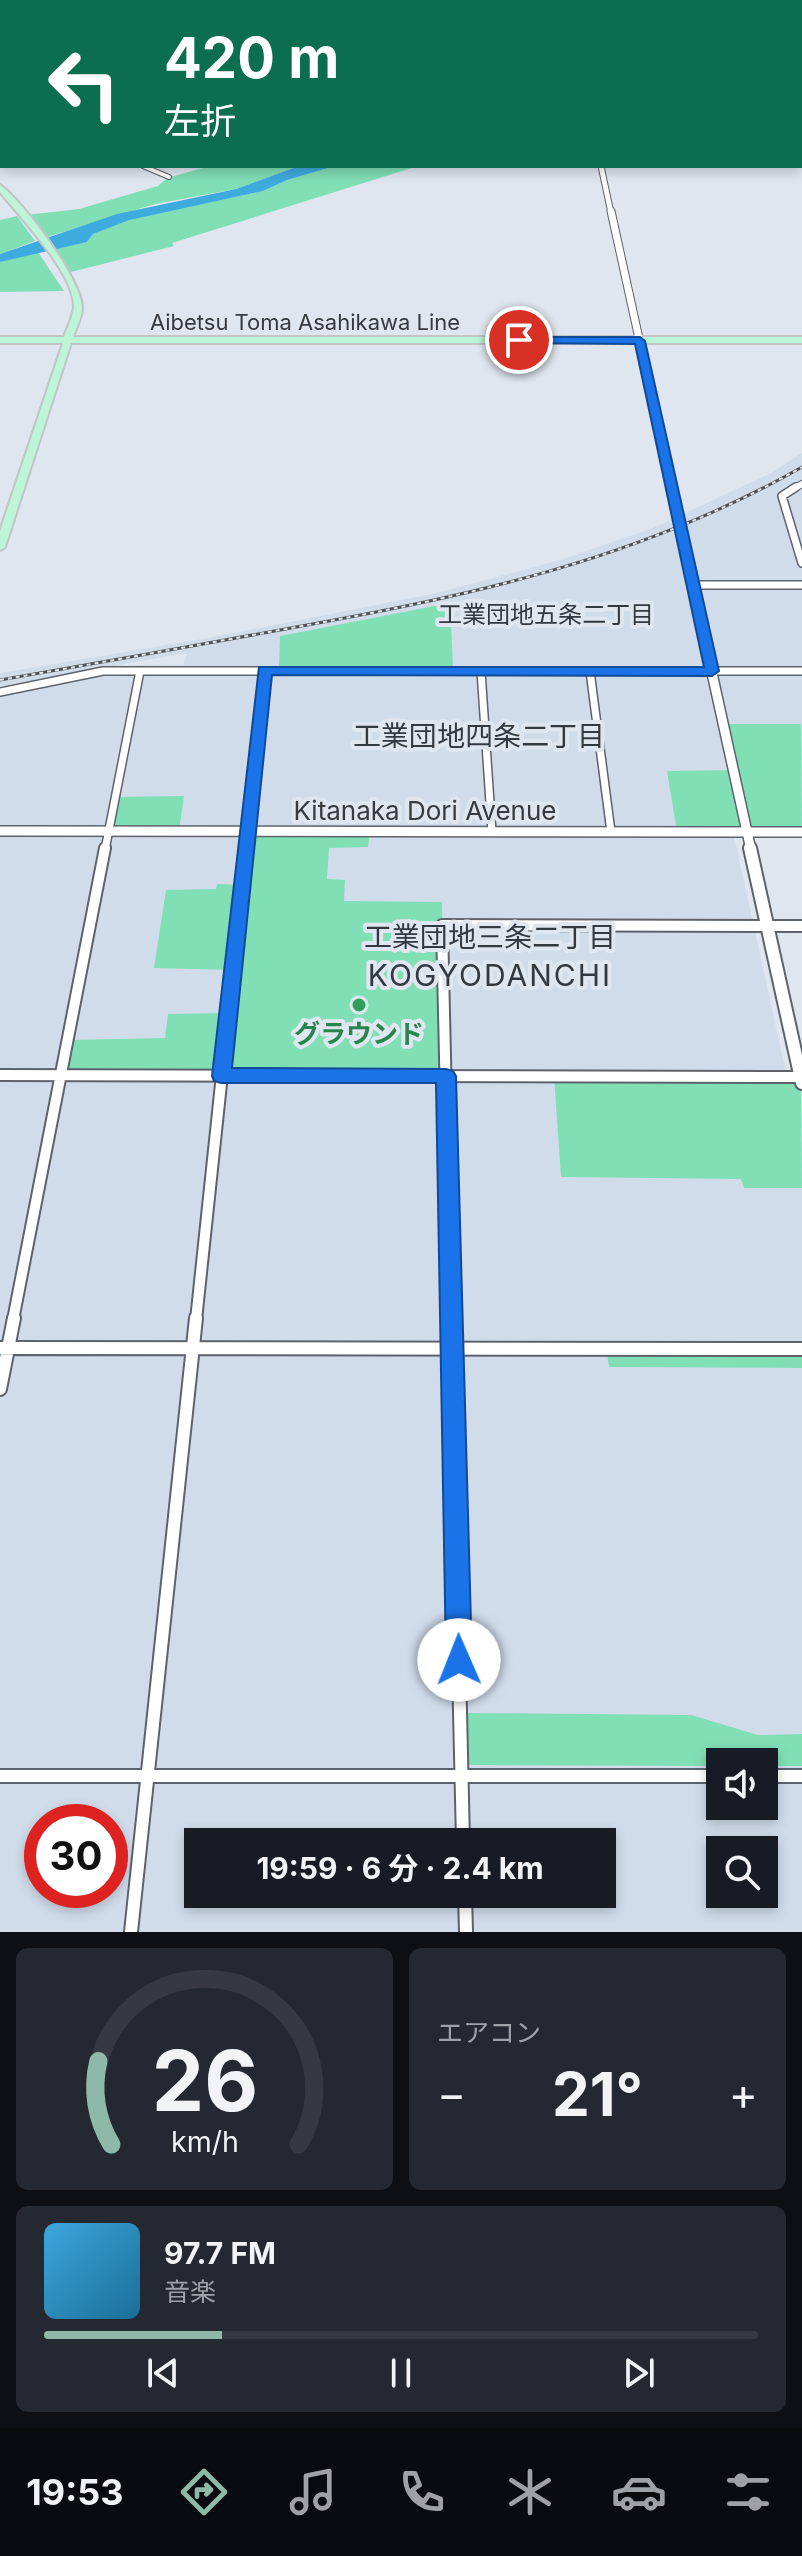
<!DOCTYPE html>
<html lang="ja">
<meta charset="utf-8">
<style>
body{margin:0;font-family:Inter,"Noto Sans JP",sans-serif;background:#242831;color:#f1f3f6;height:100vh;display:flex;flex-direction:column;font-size:30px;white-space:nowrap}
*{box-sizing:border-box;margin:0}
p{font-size:26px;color:#9ea1a6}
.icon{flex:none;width:44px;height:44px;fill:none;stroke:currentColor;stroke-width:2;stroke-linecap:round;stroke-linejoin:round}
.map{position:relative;height:1932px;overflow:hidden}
.sheet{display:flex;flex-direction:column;gap:16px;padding:16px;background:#0d0f14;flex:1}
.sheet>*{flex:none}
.top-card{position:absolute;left:0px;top:0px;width:802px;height:168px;box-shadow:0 4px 12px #0003;background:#0b6e4f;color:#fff;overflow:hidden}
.fabs{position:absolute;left:706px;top:1748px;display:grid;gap:16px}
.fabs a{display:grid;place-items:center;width:72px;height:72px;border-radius:0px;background:#171b24;box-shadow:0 4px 12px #0003;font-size:40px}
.speed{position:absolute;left:24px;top:1804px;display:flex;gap:16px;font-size:40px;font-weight:700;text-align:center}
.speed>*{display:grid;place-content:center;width:104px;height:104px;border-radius:50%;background:#171b24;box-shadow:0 4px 12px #0003;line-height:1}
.speed .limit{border:12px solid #d22;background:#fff;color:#111}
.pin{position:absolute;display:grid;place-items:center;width:68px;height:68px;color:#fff;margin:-34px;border:4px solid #fff;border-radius:50%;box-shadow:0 2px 8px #0007}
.me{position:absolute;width:88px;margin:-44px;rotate:359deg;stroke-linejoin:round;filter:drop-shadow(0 0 6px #0008)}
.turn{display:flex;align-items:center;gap:28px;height:168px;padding:0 32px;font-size:36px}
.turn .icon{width:104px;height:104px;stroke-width:2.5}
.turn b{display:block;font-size:56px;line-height:68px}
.big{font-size:60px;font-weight:700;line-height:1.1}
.sheet .tile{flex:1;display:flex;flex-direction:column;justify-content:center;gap:12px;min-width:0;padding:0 28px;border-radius:12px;background:#242831}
.sheet .dial{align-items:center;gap:0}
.dial svg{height:208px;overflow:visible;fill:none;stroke:#363941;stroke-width:7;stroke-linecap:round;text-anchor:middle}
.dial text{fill:#f1f3f6;stroke:none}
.song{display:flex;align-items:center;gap:24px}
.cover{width:96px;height:96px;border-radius:12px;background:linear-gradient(135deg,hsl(200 70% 55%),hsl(200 70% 35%))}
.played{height:8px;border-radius:4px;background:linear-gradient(90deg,#8eb9a8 25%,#363941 25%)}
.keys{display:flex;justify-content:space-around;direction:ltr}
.heat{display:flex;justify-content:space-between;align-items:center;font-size:44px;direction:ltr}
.sheet .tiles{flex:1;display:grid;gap:16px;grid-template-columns:1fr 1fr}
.tile:last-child{grid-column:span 2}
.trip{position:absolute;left:184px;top:1828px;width:432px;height:80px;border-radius:0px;background:#171b24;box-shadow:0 4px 12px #0003;font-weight:700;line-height:80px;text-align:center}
.dock{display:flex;height:128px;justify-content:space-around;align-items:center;background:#090b0e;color:#9ea1a6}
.dock .icon{width:56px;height:56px}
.dock .on{color:#8eb9a8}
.dock b{font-size:36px;color:#f1f3f6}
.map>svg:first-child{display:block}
.built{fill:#d1dceb;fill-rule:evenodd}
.green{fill:#81dfb6}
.water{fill:#3eabdf}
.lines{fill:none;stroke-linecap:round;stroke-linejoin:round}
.stream{stroke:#3eabdf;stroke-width:2}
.river{fill:#3eabdf;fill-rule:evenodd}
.minor-far4-casing{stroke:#5d626b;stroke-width:6}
.minor-far3-casing{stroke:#5d626b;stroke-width:8}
.minor-far2-casing{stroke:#5d626b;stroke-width:10}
.minor-far1-casing{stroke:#5d626b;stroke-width:14}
.minor-casing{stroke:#5d626b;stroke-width:16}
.tertiary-far3-casing{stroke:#5d626b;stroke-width:7}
.tertiary-far2-casing{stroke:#5d626b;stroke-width:9}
.tertiary-far1-casing{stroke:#5d626b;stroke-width:12}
.tertiary-casing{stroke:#5d626b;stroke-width:16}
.primary-casing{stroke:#c3c4c5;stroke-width:4}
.minor-far4{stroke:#fff;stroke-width:4}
.minor-far3{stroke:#fff;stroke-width:6}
.minor-far2{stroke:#fff;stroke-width:7}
.minor-far1{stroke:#fff;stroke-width:10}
.minor{stroke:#fff;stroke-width:12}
.tertiary-far3{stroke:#fff;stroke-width:5}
.tertiary-far2{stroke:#fff;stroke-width:7}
.tertiary-far1{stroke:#fff;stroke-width:9}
.tertiary{stroke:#fff;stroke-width:12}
.primary{fill:#bcf5d7;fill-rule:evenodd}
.rail-casing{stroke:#4e5256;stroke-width:3}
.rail{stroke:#dfe6ef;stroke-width:2;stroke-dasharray:4;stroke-linecap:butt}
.route{fill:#1a73e8;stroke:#114b97;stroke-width:2}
.leisure-dot{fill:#2e9e5b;stroke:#dfe6ef;stroke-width:3}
.labels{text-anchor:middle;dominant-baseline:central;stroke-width:8;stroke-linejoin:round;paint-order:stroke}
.far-street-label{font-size:22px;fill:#373a3e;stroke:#dfe6ef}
.far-neighbourhood-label{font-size:24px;fill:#333940;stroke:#dfe6ef}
.street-label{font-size:26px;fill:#373a3e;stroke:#dfe6ef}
.leisure-label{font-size:26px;font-weight:bold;fill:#27864d;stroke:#dfe6ef}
.neighbourhood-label{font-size:28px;fill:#333940;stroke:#dfe6ef}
.quarter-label{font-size:30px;letter-spacing:2px;fill:#333940;stroke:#dfe6ef}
</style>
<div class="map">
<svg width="802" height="1932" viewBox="0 0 802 1932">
<rect width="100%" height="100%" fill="#dfe6ef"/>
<path class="built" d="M802 453V823L731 822 802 1146V1932H0V694L138 665H183L187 653 0 686V673L208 638 432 594 557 561 653 528 771 473ZM720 1762H764V1806H720ZM42 1822H110V1890H42ZM198 1842H602V1894H198ZM720 1850H764V1894H720Z"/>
<path class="green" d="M210 166H299L236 189 155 204 44 238 26 215 79 209 158 186 167 178Z
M335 166H418L172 243 174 246 71 272 54 248 87 242 93 234 129 219 263 191 287 180Z
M17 216 35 241 0 254V220Z
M38 252 64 291 0 292V262Z
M450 603 453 667 279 666 280 636Z
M724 724H801L802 832H677L667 771 734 770Z
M184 796 179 831H109L115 797Z
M248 831H370L368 847 329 848 327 879 345 880 344 901 442 902 445 1060 433 1076 67 1075 62 1068 68 1040 165 1038 168 1014 228 1013 232 970 154 968 166 890 216 889 217 884 242 885Z
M554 1076 801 1077 802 1188H744L741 1179 561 1177Z
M607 1353H802V1368L609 1367Z
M466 1713 691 1715 758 1735 802 1734V1766H764V1762H720V1766L468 1765Z"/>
<path class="water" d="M299 166H335L287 180 263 191 129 220 93 234 87 242 0 262V254L117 214 236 189Z"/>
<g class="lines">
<path class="stream" d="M154 0 160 2"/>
<path class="river" d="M800 124H802V128H800Z"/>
<defs>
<path id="minor-far4" d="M162 0 168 2
M502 0 509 2
M385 2 392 0
M143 166 169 177"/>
<path id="minor-far3" d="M793 489 802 484"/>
<path id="minor-far2" d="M796 487 782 496 802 563
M693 585H802
M481 671 492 832
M590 671 611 832
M0 692 103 671H802
M105 850 140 671
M246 850 265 671"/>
<path id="minor-far1" d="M0 1075 802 1077
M13 1320 105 848
M196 1320 246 848
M451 1320 442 925 802 926"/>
<path id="minor" d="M451 1318 463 1842
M0 1348 802 1349
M0 1389 14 1318
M0 1776H720
M764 1776H802
M465 1894 466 1932
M131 1932 196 1318"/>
<path id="tertiary-far3" d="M601 166 611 213"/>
<path id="tertiary-far2" d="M611 211 672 489"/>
<path id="tertiary-far1" d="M671 487 751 850
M0 831 802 832"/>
<path id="tertiary" d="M750 848 802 1083"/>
<path id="primary" d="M0 185C22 200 82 280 82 308 82 317 76 328 73 337H802V343H71L5 547 0 550V531L63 343H0V337H64C67 328 73 317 74 307 74 273 21 218 0 192Z"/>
</defs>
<use href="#minor-far4" class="minor-far4-casing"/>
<use href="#minor-far3" class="minor-far3-casing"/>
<use href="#minor-far2" class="minor-far2-casing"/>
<use href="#minor-far1" class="minor-far1-casing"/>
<use href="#minor" class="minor-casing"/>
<use href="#tertiary-far3" class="tertiary-far3-casing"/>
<use href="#tertiary-far2" class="tertiary-far2-casing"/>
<use href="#tertiary-far1" class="tertiary-far1-casing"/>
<use href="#tertiary" class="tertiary-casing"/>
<use href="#primary" class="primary-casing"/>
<use href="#minor-far4" class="minor-far4"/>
<use href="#minor-far3" class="minor-far3"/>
<use href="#minor-far2" class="minor-far2"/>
<use href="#minor-far1" class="minor-far1"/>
<use href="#minor" class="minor"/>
<use href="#tertiary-far3" class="tertiary-far3"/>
<use href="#tertiary-far2" class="tertiary-far2"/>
<use href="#tertiary-far1" class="tertiary-far1"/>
<use href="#tertiary" class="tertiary"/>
<use href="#primary" class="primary"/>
<defs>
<path id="rail" d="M0 680C93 664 187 647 280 630 465 597 637 561 802 467"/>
</defs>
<use href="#rail" class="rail-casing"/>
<use href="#rail" class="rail"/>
</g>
<path class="route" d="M519 337H640L645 341 719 671 712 676 272 675 232 1068 446 1069 453 1071 456 1076 472 1660 468 1669 459 1673 450 1669 446 1660 436 1083H221L214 1081 212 1076 259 667H704L635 344 515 343 513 340Z"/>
<circle class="leisure-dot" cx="359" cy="1005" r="8"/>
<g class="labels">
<g class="far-street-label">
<text x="305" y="322">Aibetsu Toma Asahikawa Line</text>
</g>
<g class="far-neighbourhood-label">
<text x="546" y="614">工業団地五条二丁目</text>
</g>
<g class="street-label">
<text x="425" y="810">Kitanaka Dori Avenue</text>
</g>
<g class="leisure-label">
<text x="359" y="1033">グラウンド</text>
</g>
<g class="neighbourhood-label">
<text x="479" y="736">工業団地四条二丁目</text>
<text x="490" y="937">工業団地三条二丁目</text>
</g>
<g class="quarter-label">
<text x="490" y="975">KOGYODANCHI</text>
</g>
</g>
</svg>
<div class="fabs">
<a><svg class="icon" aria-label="sound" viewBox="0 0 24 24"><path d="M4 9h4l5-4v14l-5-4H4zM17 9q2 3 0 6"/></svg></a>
<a><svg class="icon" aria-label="search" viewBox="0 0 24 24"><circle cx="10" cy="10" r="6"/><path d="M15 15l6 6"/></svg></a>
</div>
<div class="speed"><div class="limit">30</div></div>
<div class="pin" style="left:519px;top:340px;background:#d93025"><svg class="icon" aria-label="arrive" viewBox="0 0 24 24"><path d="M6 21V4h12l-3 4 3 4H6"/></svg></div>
<svg class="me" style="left:459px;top:1660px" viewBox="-20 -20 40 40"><circle r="19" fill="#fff"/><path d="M0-13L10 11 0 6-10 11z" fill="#1a73e8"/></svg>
<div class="trip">19:59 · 6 分 · 2.4 km</div>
<div class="top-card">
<div class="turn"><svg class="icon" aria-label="left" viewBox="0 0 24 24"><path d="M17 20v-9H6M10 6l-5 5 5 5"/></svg><div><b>420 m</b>左折</div></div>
</div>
</div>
<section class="sheet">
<div class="tiles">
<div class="tile dial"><svg viewBox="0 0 100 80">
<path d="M14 69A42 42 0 1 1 86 69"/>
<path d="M14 69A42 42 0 0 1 9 37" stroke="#8eb9a8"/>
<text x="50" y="56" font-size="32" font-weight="700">26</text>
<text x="50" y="72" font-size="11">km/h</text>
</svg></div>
<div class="tile"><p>エアコン</p>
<div class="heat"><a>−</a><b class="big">21°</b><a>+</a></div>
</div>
<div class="tile">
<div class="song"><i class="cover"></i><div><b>97.7 FM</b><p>音楽</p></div></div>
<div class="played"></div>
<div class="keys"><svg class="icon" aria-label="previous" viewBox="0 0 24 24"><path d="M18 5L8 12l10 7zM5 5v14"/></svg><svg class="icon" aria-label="pause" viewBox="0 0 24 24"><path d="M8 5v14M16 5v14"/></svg><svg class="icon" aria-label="next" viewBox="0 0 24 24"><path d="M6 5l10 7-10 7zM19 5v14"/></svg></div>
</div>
</div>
</section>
<nav class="dock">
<b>19:53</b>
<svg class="icon on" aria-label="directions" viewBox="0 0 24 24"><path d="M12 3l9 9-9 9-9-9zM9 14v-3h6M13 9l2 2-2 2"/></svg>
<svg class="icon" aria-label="music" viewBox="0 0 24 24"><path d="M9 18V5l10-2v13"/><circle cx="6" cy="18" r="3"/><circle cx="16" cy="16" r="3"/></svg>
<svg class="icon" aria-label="phone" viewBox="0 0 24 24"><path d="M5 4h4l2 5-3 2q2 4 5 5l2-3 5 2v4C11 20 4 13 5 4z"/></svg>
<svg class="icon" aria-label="climate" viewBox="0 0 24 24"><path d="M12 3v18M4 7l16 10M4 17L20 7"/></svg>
<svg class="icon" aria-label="car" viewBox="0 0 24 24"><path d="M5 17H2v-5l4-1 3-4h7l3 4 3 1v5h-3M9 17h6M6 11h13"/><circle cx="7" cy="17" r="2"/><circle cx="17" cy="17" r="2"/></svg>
<svg class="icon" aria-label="filters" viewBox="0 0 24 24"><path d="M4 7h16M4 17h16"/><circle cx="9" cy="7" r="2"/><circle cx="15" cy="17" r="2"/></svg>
</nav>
